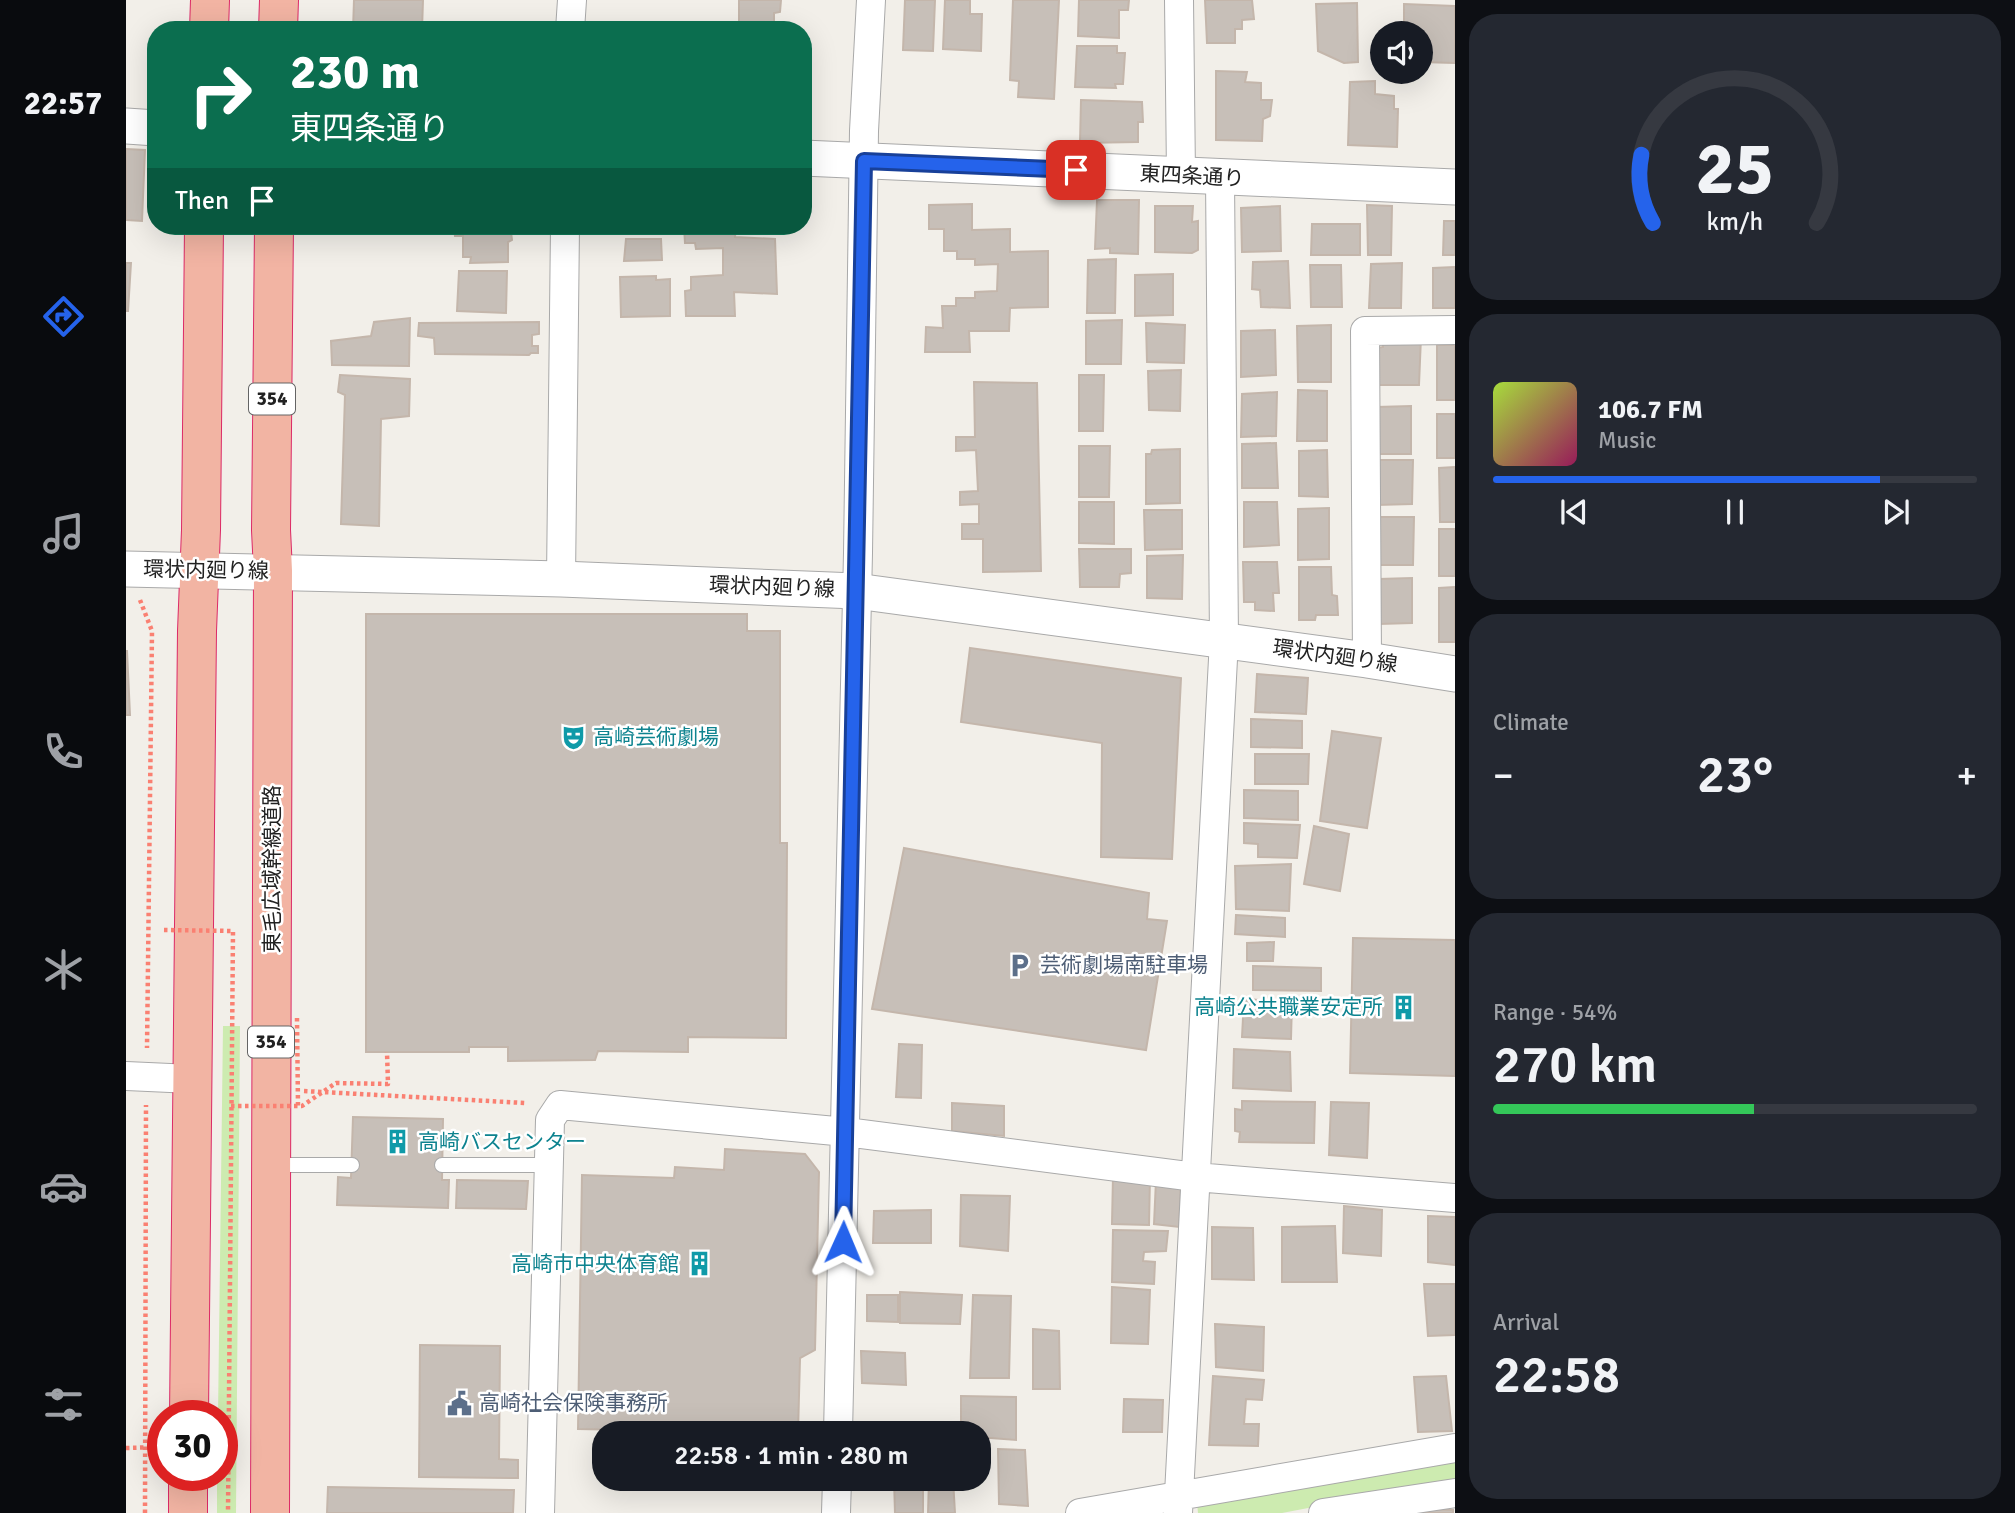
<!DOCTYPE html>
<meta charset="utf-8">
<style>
body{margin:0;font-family:Signika,"Noto Sans JP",sans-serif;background:#242831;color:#f1f3f6;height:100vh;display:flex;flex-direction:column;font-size:26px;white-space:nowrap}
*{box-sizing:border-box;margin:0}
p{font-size:23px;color:#9ea1a6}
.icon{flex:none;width:38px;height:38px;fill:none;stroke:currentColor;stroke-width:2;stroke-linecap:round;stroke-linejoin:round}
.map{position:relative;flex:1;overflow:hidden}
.side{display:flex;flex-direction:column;gap:14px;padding:14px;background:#0d0f14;width:560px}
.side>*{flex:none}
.hud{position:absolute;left:21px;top:21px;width:665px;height:214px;border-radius:28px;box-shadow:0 7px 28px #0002;background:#0b6e4f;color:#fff;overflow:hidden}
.controls{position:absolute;left:1244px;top:21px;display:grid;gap:14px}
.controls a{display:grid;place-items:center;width:63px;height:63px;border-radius:50%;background:#171b24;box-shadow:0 7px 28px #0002;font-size:35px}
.speed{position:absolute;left:21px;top:1400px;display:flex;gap:14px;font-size:35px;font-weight:700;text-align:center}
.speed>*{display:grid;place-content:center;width:91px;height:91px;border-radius:50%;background:#171b24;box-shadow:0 7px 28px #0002;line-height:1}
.speed .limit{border:10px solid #d22;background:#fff;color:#111}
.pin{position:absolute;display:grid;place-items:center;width:60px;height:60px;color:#fff;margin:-30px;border-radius:14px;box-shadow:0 4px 10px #0006}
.me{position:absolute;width:77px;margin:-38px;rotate:1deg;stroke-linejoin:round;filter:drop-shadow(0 0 5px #0008)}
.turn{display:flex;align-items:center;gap:24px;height:147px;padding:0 28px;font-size:32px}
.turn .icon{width:91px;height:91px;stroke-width:2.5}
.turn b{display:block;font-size:49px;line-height:60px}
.then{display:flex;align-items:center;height:66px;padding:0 28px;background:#0003;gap:14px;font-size:26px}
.big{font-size:52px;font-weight:600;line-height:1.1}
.side .widget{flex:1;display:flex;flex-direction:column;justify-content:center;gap:10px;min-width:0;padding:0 24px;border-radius:28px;background:#242831}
.side .dial{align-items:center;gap:0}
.dial svg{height:182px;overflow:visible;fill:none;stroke:#363941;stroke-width:7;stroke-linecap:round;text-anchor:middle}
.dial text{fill:#f1f3f6;stroke:none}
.song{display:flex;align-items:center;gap:21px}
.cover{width:84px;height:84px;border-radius:10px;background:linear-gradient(135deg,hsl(80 70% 55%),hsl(330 70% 35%))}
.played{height:7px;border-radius:4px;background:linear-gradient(90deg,#2563eb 80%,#363941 80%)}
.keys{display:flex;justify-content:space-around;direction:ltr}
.heat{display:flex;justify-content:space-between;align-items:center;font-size:38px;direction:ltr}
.charge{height:10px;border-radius:5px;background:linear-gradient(90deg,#34c759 54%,#363941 0)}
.trip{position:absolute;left:466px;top:1421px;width:399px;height:70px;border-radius:28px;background:#171b24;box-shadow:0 7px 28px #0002;font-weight:600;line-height:70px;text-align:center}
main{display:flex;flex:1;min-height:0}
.tab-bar{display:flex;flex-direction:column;width:126px;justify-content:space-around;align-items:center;background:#090b0e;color:#9ea1a6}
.tab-bar .icon{width:49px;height:49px}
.tab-bar .active{color:#2563eb}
.tab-bar b{font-size:32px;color:#f1f3f6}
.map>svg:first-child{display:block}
.grass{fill:#cdebb0}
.building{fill:#c7bfb8;stroke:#c4b6ab;stroke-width:2}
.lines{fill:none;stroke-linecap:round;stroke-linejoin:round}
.service-casing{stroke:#a9a9a9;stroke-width:16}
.minor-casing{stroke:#a9a9a9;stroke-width:30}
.tertiary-casing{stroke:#a9a9a9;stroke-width:37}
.trunk-casing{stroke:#dc2a67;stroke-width:40}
.path{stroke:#fa8072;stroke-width:4.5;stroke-dasharray:3.5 3.5;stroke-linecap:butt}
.service{stroke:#fff;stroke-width:14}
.minor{stroke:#fff;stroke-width:28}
.tertiary{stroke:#fff;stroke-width:35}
.trunk{stroke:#f2b4a3;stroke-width:38}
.path-bridge{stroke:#fa8072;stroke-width:4.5;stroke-dasharray:3.5 3.5;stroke-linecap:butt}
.route-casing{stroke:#184099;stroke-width:18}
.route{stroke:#2563eb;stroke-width:12}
.labels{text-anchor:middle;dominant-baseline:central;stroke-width:5;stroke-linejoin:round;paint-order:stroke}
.shield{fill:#fff;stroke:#646464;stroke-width:2}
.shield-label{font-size:19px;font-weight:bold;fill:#222}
.street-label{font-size:21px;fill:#222;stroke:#fff}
.culture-label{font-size:21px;fill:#0d838f;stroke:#fff;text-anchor:start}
.service-label{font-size:21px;fill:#4e5e75;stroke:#fff;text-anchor:start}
</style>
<main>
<nav class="tab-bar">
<b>22:57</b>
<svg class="icon active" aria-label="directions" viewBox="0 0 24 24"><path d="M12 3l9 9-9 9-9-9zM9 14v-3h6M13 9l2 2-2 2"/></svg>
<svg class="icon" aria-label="music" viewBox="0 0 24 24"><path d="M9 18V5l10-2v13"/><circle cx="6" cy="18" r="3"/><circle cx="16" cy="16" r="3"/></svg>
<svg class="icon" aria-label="phone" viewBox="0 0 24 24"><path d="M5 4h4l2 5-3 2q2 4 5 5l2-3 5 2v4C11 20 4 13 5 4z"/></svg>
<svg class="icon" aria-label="climate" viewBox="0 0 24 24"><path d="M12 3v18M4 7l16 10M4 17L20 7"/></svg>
<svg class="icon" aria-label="car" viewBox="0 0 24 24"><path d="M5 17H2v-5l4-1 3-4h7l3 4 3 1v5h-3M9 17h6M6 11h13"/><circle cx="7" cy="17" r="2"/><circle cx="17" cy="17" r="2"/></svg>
<svg class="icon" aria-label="filters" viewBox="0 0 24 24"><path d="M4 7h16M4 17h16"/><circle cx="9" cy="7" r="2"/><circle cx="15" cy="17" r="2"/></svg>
</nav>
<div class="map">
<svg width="1329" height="1513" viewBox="0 0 1329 1513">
<rect width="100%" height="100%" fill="#f2efe9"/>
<path class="grass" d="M97 1026H114L110 1513H91V1475H96V1416H92Z
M1329 1458V1480L1156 1513H1072L1071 1503Z"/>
<path class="building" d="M228 0H297L296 30H227Z
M613 0H655L654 12 648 13V30H613Z
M779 0H809L807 51 777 50Z
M819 0H844V14H856L855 51 817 49Z
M887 0H933L928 99 892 97 893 81 884 80Z
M953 0H1003L1002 10H993V38L952 36Z
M1079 0H1126L1128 19 1116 20V29H1109V43H1081Z
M1231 3 1232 62 1218 63 1192 51 1190 4Z
M1278 4 1329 6V63L1295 62V33H1278Z
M951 46H991V53H999L997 84H989L990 88 949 87Z
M1090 71 1121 72 1119 82 1135 83V100H1146L1144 116 1137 119 1136 141 1090 140Z
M1249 81V94L1268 96V109H1272L1271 147 1222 145 1224 82Z
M955 100 1016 102 1017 122H1012V142L954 143Z
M0 149 19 150 16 221 0 220Z
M971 200H1013L1012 254 984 253V248L969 249Z
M846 204V230L884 229V252L922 251V307L884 308 883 331H843L844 352H799L800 327 817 328 816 306H830V298H849V292L871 291 872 264 849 265V259H831V251H818V229H803V205Z
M1241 205 1266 206 1265 255H1242Z
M1029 206H1067L1066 222 1072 221V250L1066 253 1029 252Z
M1154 206 1155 251 1116 252 1115 208Z
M1318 221H1329V255H1317Z
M1186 224H1234V255H1185Z
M328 226H379V231L385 232 386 240 382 242V262L344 263 345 257H337V236H329Z
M558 226H610L609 237 649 239 651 294 608 292 609 316H560L559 291 565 290V277L597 275V248L570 249 569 243H559Z
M500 239H535L536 260 498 261Z
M990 259 989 313H961L962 260Z
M1162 261 1164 308 1135 307 1134 290 1126 289 1127 262Z
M0 263H5L2 311H0Z
M1276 263 1275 308H1243L1245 264Z
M1184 265H1215L1216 307H1185Z
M1329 267V308H1307V268Z
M333 271H381L380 313 331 311Z
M1047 274V315L1009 316V275Z
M530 276V280L544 279V316L495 317 494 277Z
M284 318 283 366 206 365 205 341 245 336 248 322Z
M996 320 995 364H960V321Z
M413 322V334L406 335V346H412V353H405L403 355 309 354 308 338 292 336 293 323Z
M1020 323 1059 325 1058 363 1021 362Z
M1205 325V382H1172L1171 326Z
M1149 330 1150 375 1115 377V331Z
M1257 336 1295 337 1293 385H1252L1251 348 1257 347Z
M1311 345H1329V400H1311Z
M1055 370 1054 411 1023 410 1022 371Z
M214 375 284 379 283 416 255 419 253 526 215 524 219 395 212 392Z
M953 375H978L977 431H953Z
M848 382 911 383 915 571 857 572V539H836V524H853V504L834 505V492L852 491 850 450 830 451V437H849Z
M1172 390 1201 391V441H1171Z
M1151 392 1150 436 1115 437 1116 394Z
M1285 406V454H1251V407Z
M1311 414H1329V458H1311Z
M1150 443 1152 488H1116V444Z
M953 446H984L983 497H953Z
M1054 449V503L1020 504V454H1025L1026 450Z
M1201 450 1202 497 1173 496V451Z
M1250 460H1287L1286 504 1250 505Z
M1329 467V522H1314L1313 468Z
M953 502H988V544L953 543Z
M1118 502H1151L1153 545 1118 547Z
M1203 508V559L1172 560V509Z
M1018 510H1056V549L1019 550Z
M1252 517H1288L1287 565H1252Z
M1313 529H1329V576H1313Z
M953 549H1005V573L994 574 993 587H954Z
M1057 555 1056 599 1021 598V556Z
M1117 562H1151L1153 593H1147L1148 611 1129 610V602H1118Z
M1173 567H1205L1206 595 1211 596 1212 615H1190L1189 620H1173Z
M1286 578V623L1253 624V579Z
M1329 587V642H1313V588Z
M240 614H621V631H654V843H661L660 1038 562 1037V1052L472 1051 469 1060 382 1061V1047H343V1052H240Z
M844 648 1055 678 1046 859 975 857 976 743 835 722Z
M0 651H1L4 715H0Z
M1131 674 1182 678 1180 714 1129 712Z
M1125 719 1176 721V748L1125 747Z
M1206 731 1255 738 1241 828 1194 821Z
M1129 754H1183L1182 784H1129Z
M1118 790 1172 791V820L1118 818Z
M1118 823 1174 825 1171 858 1132 857V844L1118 843Z
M1188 826 1223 834 1214 891 1178 884Z
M778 848 1023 893 1021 919 1041 921 1020 1050 746 1009Z
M1165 864 1163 911 1110 909 1109 866Z
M1110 915 1159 918V937L1109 934Z
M1227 938 1329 940V1076L1224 1073Z
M1148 942 1147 961H1121V943Z
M1127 966 1195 968V991L1127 990Z
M1118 999 1166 1002 1165 1039 1116 1037Z
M773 1044 796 1045 795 1098 770 1097Z
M1108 1049 1164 1052 1165 1091 1107 1088Z
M1116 1101 1189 1102 1188 1143 1113 1142 1114 1132 1109 1131V1109L1116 1110Z
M1205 1102 1243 1103 1241 1158 1203 1155Z
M826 1103 878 1106V1136L826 1131Z
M227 1117 317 1119 316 1180H323L322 1208 211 1205 212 1177 225 1178Z
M599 1149 679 1154 693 1172 689 1350 674 1358 672 1433 452 1429 456 1175 548 1178 549 1167 598 1170Z
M987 1176 1024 1177 1023 1225 986 1224Z
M331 1180 402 1181 400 1209 330 1208Z
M1030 1180 1055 1182 1053 1227 1028 1224Z
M835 1195 884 1196 882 1251 834 1246Z
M1218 1206 1256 1210 1255 1256 1217 1253Z
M805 1210V1243H747L748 1211Z
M1302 1216 1329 1217V1265L1302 1262Z
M1209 1226 1211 1282H1156V1227Z
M1086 1227 1127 1228 1128 1280 1086 1279Z
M987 1230 1042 1231 1040 1251 1018 1252 1017 1261 1029 1262 1028 1284 986 1282Z
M1298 1284H1329V1335L1302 1336Z
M986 1287 1024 1290 1022 1344 985 1343Z
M774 1292 836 1295 834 1324 774 1323Z
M741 1295H772V1322L741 1321Z
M847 1295 885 1296 883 1378H844Z
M1089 1324 1138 1327 1137 1371 1090 1367Z
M907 1329 933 1331 934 1389H907Z
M294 1345 374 1346 373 1459 392 1460V1478L293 1477Z
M735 1351 779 1353 780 1385 736 1383Z
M1087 1376 1138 1380 1136 1400 1120 1399 1118 1424H1133L1132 1446 1083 1445Z
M1320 1376 1326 1431 1292 1432 1288 1377Z
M835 1396 890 1397V1440L852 1437V1433H835Z
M998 1399 1037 1400 1036 1432H997Z
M872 1449 899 1450 902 1506 873 1504Z
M768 1479H797V1513H769Z
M803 1479H827L829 1513H802Z
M202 1487 388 1490 387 1513H201Z
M1294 1509 1327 1510V1513H1294Z"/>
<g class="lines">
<defs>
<path id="service" d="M147 1165H226
M316 1165H422"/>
<path id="minor" d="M1053 0 1055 175
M444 30 446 0
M435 579 439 226
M1241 660 1239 331 1329 330
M0 1076 66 1079
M712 1433 732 553 738 131 745 0
M414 1513 424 1120 434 1105 720 1132 1069 1177 1329 1198
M710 1513 711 1479
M954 1513 1329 1448
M1052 1513 1098 640 1094 178
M1197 1513 1329 1493"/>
<path id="tertiary" d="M0 126 30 128
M677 158 1329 187
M0 569 435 579 730 591 1241 660 1329 674"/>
<path id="trunk" d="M83 30 84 0
M152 30 153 0
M63 1416 71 631 75 530 78 226
M62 1513V1475
M144 1513 147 571 145 530 148 226"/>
</defs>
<use href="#service" class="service-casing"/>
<use href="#minor" class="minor-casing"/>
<use href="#tertiary" class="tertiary-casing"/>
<use href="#trunk" class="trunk-casing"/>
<path class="path" d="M14 600 26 631 21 1048
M178 1091 399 1103
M96 1446H102
M0 1448 37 1447
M19 1513 20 1105"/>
<use href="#service" class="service"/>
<use href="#minor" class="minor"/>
<use href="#tertiary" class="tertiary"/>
<use href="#trunk" class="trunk"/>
<path class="path-bridge" d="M38 930 107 931 102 1513
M171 1018 172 1106
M105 1106H176L210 1083 262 1084 261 1052"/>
</g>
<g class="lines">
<defs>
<path id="route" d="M717 1242 738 161 950 170"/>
</defs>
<use href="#route" class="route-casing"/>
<use href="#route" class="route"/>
</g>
<defs>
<symbol id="theatre-bare" viewBox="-9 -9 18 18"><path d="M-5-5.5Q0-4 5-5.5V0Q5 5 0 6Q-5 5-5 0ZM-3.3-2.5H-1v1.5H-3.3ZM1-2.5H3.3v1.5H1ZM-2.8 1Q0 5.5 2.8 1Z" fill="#0f9aa8" stroke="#fff" stroke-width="2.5" paint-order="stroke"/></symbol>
<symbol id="parking-bare" viewBox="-9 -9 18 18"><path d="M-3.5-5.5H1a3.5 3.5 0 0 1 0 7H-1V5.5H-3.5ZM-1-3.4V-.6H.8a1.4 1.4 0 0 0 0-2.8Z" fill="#5c6f8a" stroke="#fff" stroke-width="2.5" paint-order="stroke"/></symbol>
<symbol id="building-bare" viewBox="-9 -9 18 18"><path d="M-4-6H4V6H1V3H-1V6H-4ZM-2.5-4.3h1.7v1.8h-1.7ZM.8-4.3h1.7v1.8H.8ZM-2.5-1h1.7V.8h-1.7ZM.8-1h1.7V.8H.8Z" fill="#0f9aa8" stroke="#fff" stroke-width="2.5" paint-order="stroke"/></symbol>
<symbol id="civic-bare" viewBox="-9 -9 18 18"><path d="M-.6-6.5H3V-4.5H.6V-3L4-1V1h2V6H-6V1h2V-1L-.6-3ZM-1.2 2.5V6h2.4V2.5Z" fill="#5c6f8a" stroke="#fff" stroke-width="2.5" paint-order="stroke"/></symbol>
</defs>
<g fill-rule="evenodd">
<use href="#theatre-bare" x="430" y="720" width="35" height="35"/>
<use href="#parking-bare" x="876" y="948" width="35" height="35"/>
<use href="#building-bare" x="1260" y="990" width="35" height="35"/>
<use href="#building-bare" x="254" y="1124" width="35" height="35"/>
<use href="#building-bare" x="556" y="1246" width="35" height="35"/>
<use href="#civic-bare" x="316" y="1386" width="35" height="35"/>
</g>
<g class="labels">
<g class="shield">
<rect x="123" y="383.5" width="46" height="31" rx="5"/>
<rect x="122" y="1026.5" width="46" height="31" rx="5"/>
</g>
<g class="shield-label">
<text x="146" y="399">354</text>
<text x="145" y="1042">354</text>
</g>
<g class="street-label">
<text transform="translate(1066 176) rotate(3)">東四条通り</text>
<text transform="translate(80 570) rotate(1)">環状内廻り線</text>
<text transform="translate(646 587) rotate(2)">環状内廻り線</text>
<text transform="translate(1209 656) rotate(8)">環状内廻り線</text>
<text transform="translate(146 869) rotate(-90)">東毛広域幹線道路</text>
</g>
<g class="culture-label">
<text x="467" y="737">高崎芸術劇場</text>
<text x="1257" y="1007" text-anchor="end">高崎公共職業安定所</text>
<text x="292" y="1142">高崎バスセンター</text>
<text x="553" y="1264" text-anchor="end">高崎市中央体育館</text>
</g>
<g class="service-label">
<text x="914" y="965">芸術劇場南駐車場</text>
<text x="353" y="1403">高崎社会保険事務所</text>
</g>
</g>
</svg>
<div class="controls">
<a><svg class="icon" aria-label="sound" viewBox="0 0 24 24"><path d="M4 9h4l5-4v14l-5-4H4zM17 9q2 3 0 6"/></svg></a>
</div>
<div class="speed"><div class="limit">30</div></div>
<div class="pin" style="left:950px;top:170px;background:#d93025"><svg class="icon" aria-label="arrive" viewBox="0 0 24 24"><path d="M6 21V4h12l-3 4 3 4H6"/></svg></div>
<svg class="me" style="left:717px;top:1242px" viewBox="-20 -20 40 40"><path d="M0-17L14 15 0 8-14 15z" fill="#2563eb" stroke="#fff" stroke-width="4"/></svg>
<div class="trip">22:58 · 1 min · 280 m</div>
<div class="hud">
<div class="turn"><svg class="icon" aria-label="right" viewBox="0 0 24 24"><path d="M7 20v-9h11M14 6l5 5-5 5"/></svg><div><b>230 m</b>東四条通り</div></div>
<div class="then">Then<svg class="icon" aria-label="arrive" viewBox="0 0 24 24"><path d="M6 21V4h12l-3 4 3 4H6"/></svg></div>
</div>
</div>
<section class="side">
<div class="widget dial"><svg viewBox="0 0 100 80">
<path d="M14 69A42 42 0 1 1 86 69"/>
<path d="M14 69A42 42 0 0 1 9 39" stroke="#2563eb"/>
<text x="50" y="56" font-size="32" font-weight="700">25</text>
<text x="50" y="72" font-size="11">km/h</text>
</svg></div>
<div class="widget">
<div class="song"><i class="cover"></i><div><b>106.7 FM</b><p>Music</p></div></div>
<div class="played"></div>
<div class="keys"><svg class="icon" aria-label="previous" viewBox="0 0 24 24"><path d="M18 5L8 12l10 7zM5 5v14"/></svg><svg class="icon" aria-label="pause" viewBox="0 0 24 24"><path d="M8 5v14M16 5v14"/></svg><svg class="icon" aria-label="next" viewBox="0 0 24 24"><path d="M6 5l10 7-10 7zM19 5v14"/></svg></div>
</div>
<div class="widget"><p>Climate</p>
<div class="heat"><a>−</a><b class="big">23°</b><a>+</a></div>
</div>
<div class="widget"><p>Range · 54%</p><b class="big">270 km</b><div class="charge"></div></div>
<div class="widget"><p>Arrival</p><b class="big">22:58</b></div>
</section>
</main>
